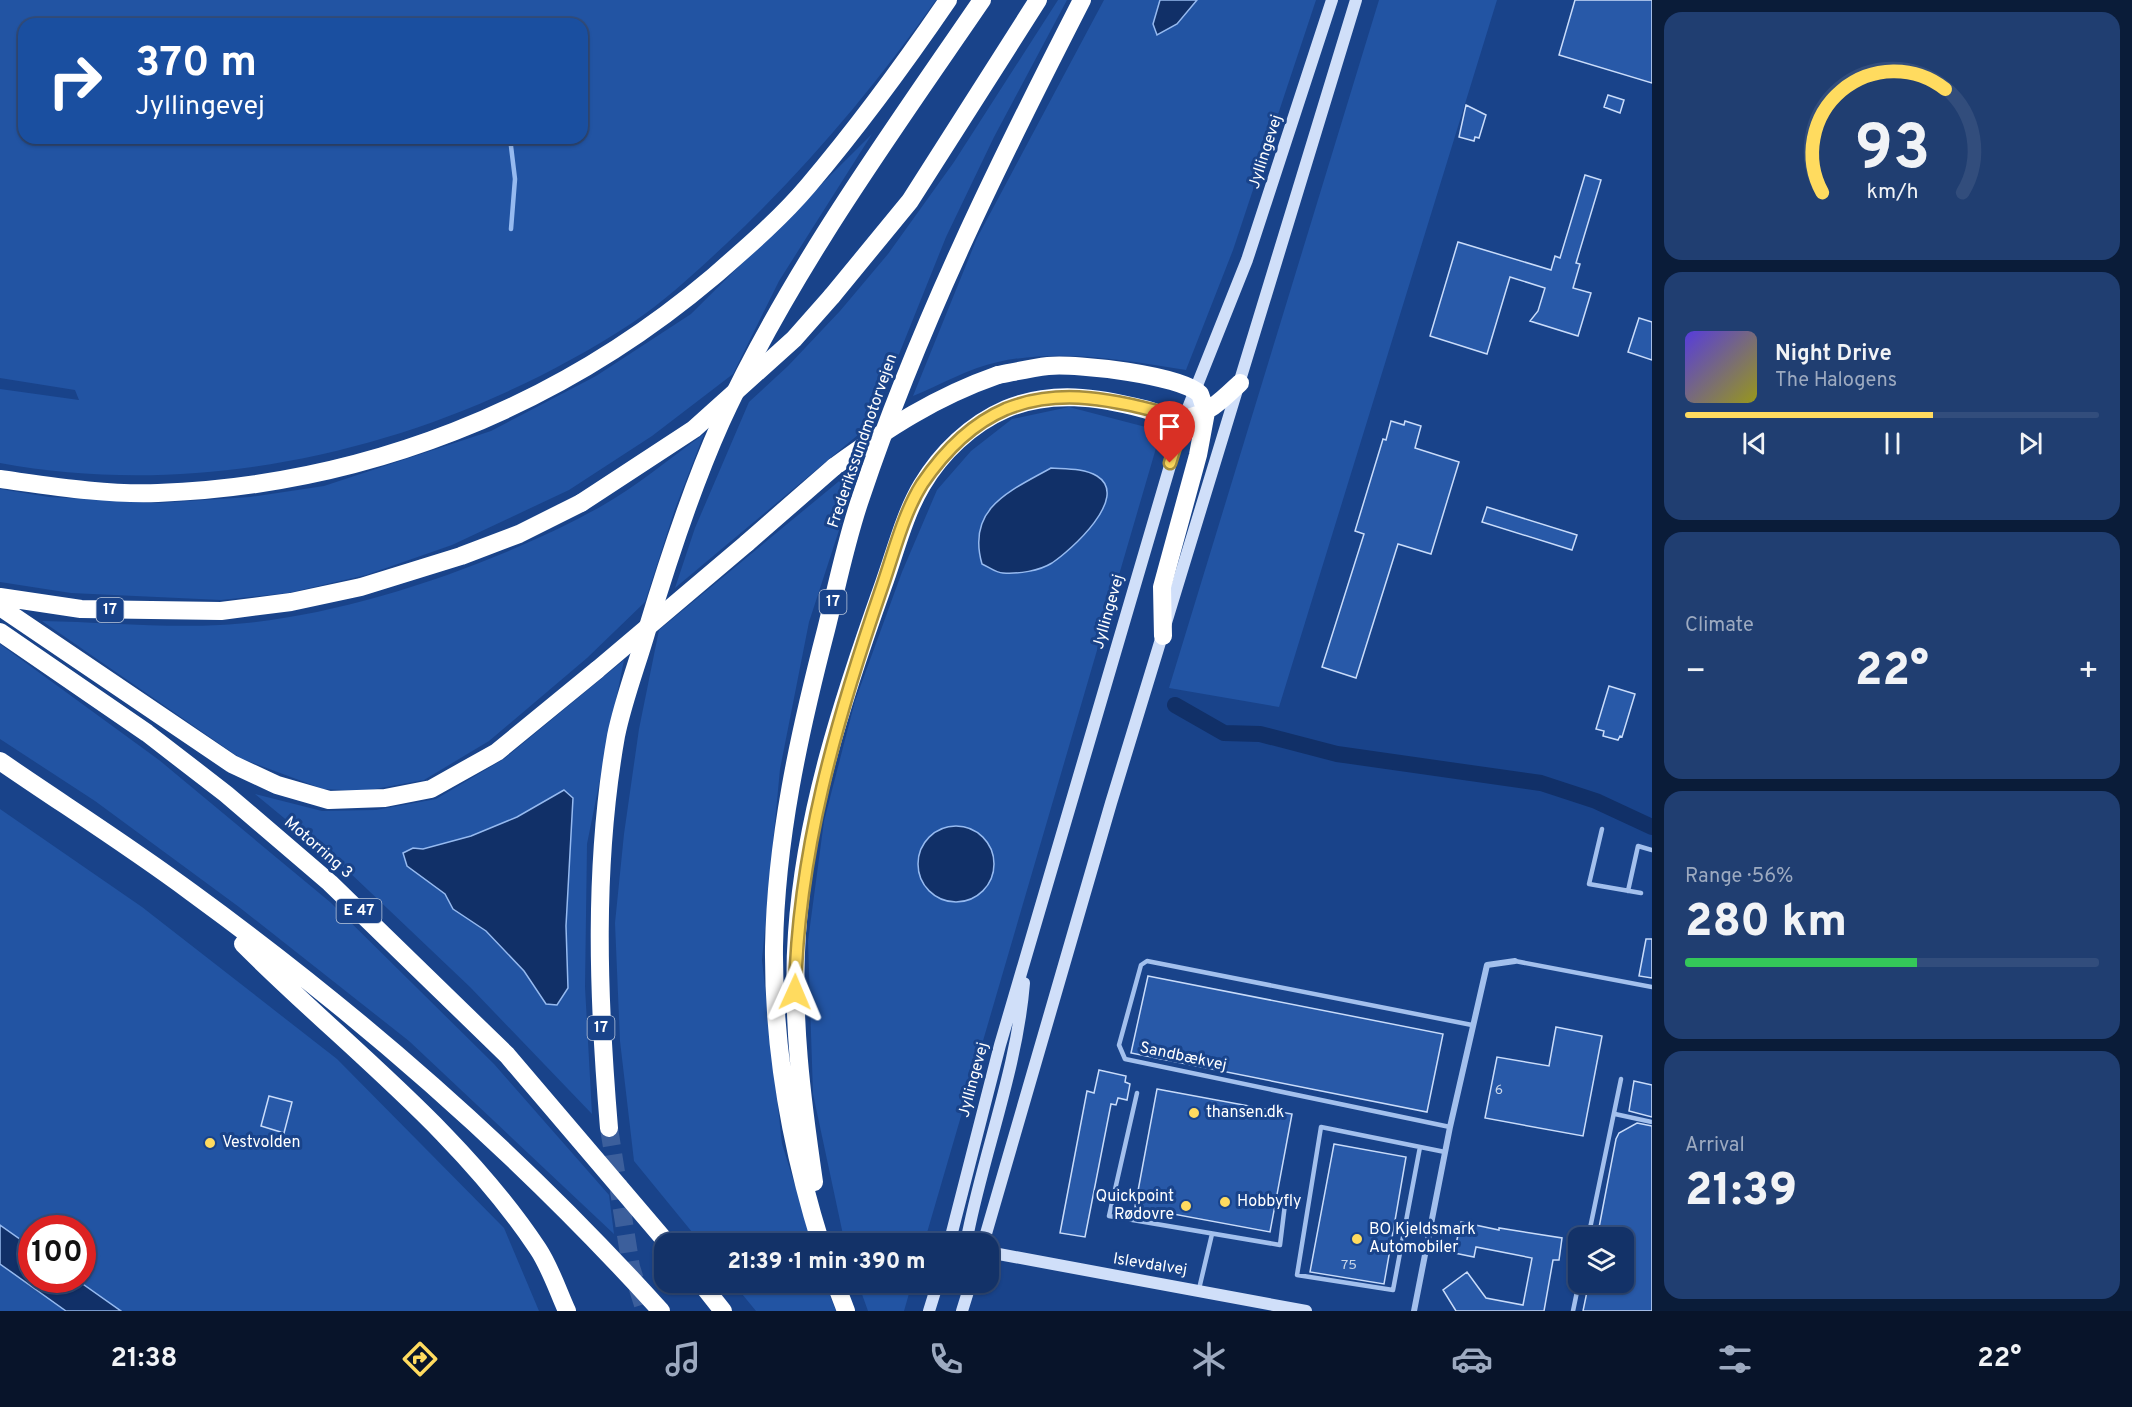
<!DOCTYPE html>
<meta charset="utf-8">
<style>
body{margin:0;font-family:Overpass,sans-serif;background:#203e71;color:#f1f3f6;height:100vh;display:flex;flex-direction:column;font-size:22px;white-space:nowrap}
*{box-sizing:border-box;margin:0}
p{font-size:20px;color:#9daac0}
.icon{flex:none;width:33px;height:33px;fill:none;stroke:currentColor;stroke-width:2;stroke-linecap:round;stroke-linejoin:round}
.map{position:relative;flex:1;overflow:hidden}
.panel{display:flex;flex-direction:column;gap:12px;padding:12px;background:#0a1c39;width:480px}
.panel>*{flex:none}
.guide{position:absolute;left:18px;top:18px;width:570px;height:126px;border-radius:18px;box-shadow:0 2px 4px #0004,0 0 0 2px #324d7c;background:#1a4fa0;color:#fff;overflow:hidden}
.fabs{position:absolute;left:1568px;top:1227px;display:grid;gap:12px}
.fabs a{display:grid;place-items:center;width:66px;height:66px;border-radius:12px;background:#133268;box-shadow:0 2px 4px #0004,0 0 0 2px #324d7c;font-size:30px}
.speed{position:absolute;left:18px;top:1215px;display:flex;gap:12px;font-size:30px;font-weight:700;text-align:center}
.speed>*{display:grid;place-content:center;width:78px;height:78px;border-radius:50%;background:#133268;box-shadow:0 2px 4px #0004,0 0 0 2px #324d7c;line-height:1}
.speed .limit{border:9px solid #d22;background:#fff;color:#111}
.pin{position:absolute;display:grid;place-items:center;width:51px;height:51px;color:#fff;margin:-62px -26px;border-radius:50% 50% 50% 0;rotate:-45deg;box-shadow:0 0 6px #0007}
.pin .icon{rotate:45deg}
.me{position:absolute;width:66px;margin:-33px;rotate:1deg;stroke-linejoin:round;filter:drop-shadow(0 0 4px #0008)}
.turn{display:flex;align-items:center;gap:21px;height:126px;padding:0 18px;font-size:27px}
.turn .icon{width:78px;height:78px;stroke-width:2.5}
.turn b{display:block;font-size:42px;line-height:51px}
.big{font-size:45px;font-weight:800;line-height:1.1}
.panel .widget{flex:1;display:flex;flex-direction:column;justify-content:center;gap:9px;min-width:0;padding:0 21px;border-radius:18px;background:#203e71}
.panel .dial{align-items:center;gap:0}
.dial svg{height:156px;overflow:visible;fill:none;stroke:#324d7c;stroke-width:7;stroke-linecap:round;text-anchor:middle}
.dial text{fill:#f1f3f6;stroke:none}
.song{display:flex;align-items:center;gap:18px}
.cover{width:72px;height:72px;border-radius:9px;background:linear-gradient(135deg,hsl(250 70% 55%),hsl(60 70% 35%))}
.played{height:6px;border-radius:3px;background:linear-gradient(90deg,#ffdb5f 60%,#324d7c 60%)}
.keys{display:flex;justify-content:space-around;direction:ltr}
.heat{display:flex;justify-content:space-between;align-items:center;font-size:33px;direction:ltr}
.charge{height:9px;border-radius:4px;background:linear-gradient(90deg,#34c759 56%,#324d7c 0)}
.trip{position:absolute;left:654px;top:1233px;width:345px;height:60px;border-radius:18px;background:#133268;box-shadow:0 2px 4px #0004,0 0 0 2px #324d7c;font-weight:800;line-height:60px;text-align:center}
.dock{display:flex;height:96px;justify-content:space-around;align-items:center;background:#08142a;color:#9daac0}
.dock .icon{width:42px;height:42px}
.dock .current{color:#ffdb5f}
.dock b{font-size:27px;color:#f1f3f6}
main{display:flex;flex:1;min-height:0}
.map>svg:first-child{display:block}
.green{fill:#2254a3;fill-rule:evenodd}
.water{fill:#113068;stroke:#96baf0;stroke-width:1.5}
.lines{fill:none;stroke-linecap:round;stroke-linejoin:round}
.stream{stroke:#96baf0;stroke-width:4.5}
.canal{stroke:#113068;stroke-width:16}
.building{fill:#2859a8;stroke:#c9dcfa;stroke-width:1.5}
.highway-tunnel{stroke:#3c5f9c;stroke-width:18;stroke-dasharray:18 9;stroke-linecap:butt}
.lane{stroke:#a3c0ed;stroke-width:4.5}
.street{stroke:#a3c0ed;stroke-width:6}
.secondary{stroke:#d0dff9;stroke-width:12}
.highway{stroke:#fff;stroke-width:18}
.highway-bridge{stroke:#fff;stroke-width:18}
.route-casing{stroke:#a68e3e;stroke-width:15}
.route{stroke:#ffdb5f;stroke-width:10}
.poi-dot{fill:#ffdb5f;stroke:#19438a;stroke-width:2}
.labels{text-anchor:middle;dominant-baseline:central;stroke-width:6;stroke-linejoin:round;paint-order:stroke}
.number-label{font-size:14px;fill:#c9d6e9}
.shield{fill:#19438a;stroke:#bac7dc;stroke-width:1.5}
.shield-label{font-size:15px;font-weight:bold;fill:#fff}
.street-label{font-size:16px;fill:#fff;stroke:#19438a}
.poi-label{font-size:16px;fill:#fff;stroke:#19438a;text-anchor:start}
</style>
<main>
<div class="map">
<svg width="1652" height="1311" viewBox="0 0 1652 1311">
<rect width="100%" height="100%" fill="#19438a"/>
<path class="green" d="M0 0H936C874 88 805 170 726 244 696 272 666 300 632 323 450 442 216 503 0 463V389L79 400 75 390 0 378ZM24 24H582V138H24Z
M1058 0H1067L994 137 946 237 871 424 675 588 695 528 749 402 788 366 840 311 888 254 954 162Z
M1104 0H1316L1233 250 1186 370C1124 360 1060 348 998 362 969 368 940 385 913 396L977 238Z
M1379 0H1497L1279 707 1169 688Z
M872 134 779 281 733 374 652 436 569 490 452 545 366 575 288 593 221 600 71 593 0 582V489L49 497 158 503 250 497 324 486 491 431 596 376 691 314Z
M1069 407 1161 431 924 1243 845 1244 813 1094 808 941 824 821 855 701 902 572 937 490 971 451 1012 419Z
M704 434 675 509 645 602 587 658 489 741 424 780 364 791 323 789 240 758 42 621C101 622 161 628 220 625 340 619 495 565 600 507 636 487 670 458 704 434Z
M861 463 809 622 780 769 762 960 782 1144 813 1243H701L634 1161 620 1041 615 923 624 834 639 729 659 630Z
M0 644 159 760 330 902 494 1064 609 1195 614 1234 409 1041 239 907 95 801 0 739Z
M624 660 587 844 585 987 592 1114 470 987 347 870 255 794 322 811 376 810 436 799 504 759Z
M0 809 142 907 337 1059 504 1228 539 1311H0ZM32 1228H82V1280H32Z
M733 1283H825L836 1311H756Z
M858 1283V1282L912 1283 904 1311H868Z"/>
<path class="water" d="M1160 0H1197L1177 24 1157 35 1153 24Z
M1051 468C1066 469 1084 468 1097 476 1131 497 1070 551 1052 563 1039 571 1019 574 1003 573 996 573 989 567 982 564 966 508 1010 491 1051 468Z
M564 790 573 798 566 926 568 988 557 1005 546 1004 524 971 486 931 453 909 445 894 407 866 403 853 413 848 423 849 471 836 517 817Z
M918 864a38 38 0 1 1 76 0a38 38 0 1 1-76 0Z
M0 1225 31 1247 32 1280H77L121 1311H66L0 1264Z"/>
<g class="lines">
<path class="stream" d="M510 138 515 179 511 229"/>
<path class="canal" d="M1175 705 1224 733 1260 734 1337 754 1541 783 1596 801 1652 827"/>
</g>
<path class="building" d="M1575 0H1652V83L1559 55Z
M1608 95 1624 100 1620 113 1604 107Z
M1466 105 1486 115 1479 138 1475 137 1474 141 1459 137Z
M1585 175 1601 180 1576 263 1580 264 1573 288 1591 293 1578 336 1530 321 1538 311 1545 288 1510 277 1487 354 1430 336 1458 242 1551 270 1555 256 1560 258Z
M1639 318 1652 322V360L1628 352Z
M1391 421 1404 425 1405 421 1421 426 1415 448 1459 462 1431 554 1398 544 1356 678 1322 667 1364 534 1355 531 1383 439 1386 440Z
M1487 507 1577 535 1572 550 1482 522Z
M1609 686 1635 694 1622 737 1620 736 1618 740 1603 736 1604 731 1596 729Z
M1646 939H1652V978L1639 976Z
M1148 976 1443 1034 1427 1112 1131 1053Z
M1556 1027 1602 1036 1583 1136 1485 1118 1497 1057 1549 1066Z
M1099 1070 1126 1076 1125 1082 1130 1084 1127 1100 1118 1098 1116 1105 1111 1104 1085 1237 1060 1233 1087 1091 1094 1093Z
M1634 1081 1652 1085V1117L1629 1111Z
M1157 1089 1292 1114 1270 1232 1135 1207Z
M269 1096 292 1102 284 1133 261 1126Z
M1637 1123 1652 1126V1311H1583L1589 1282H1623V1238H1597L1616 1139 1619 1133Z
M1334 1144 1406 1157 1384 1284 1310 1272Z
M1461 1222 1499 1230V1228L1562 1238 1559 1260H1553L1544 1311H1456L1443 1290 1467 1272 1486 1298 1523 1305 1532 1258 1476 1247 1474 1257 1454 1253Z"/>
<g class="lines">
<path class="highway-tunnel" d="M609 1128 631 1267 645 1311"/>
<path class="lane" d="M1602 829 1589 884 1641 893
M1628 891 1638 846 1652 850
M1515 961 1652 987
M1137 1093 1109 1216 1280 1245 1285 1204
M1615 1114 1652 1122
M1450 1127 1125 1059 1119 1045 1141 965 1147 961 1472 1025
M1420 1147 1393 1290 1297 1275 1321 1127 1445 1152
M1588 1238 1621 1079
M1199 1289 1212 1234
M1573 1311 1579 1282"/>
<path class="street" d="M1414 1311 1450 1127 1487 965 1515 961"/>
<path class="secondary" d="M949 1244 1000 1045 1184 418 1247 260 1332 0
M973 1244 968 1233C985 1149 1017 1068 1024 983
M983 1244 1111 803 1356 0
M988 1252 1306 1311
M929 1311 938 1282
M962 1311 971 1282"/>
<path class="highway" d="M832 296 910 201 1038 0
M998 375C1014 372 1031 368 1048 366 1077 363 1180 375 1200 394L1206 412 1198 455 1162 587 1163 636
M0 479C51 486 106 495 158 493 364 485 557 409 714 276 746 248 780 219 808 186 858 127 905 63 948 0
M747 543 834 467
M0 597 81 609 221 611 291 602 361 587 461 556 519 534 581 503
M0 607 232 764 277 785 329 800 385 798 431 789 497 752 597 670
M0 632 147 733 226 794 330 883 507 1055 668 1244
M0 761C64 805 129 846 191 892 360 1015 521 1156 661 1311
M243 944C343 1044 459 1130 538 1249 550 1267 558 1291 567 1311
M609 1128C598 997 593 866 616 736 623 701 637 665 647 630 668 560 691 489 721 422 790 272 889 136 982 0
M814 1182C802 1100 791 1017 797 933 805 814 843 698 883 586 895 553 904 515 922 485 941 453 971 424 1006 409 1051 390 1098 397 1144 409 1156 412 1174 420 1186 418 1209 414 1224 398 1240 383
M821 1244C791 1148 773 1047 774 947 776 839 799 734 826 630 837 586 846 540 861 497 919 324 999 162 1082 0
M700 1282 723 1311
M835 1282 846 1311"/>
<path class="highway-bridge" d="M834 467C888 428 935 397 998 375
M581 503 694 429 794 339 832 296
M597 670 747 543"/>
</g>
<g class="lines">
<defs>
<path id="route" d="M795 992C798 853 836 721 881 590 893 556 903 514 922 484 943 453 971 424 1006 409 1066 385 1124 403 1184 418L1170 463"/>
</defs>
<use href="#route" class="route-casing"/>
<use href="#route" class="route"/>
</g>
<g class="poi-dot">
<circle cx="1194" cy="1113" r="6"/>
<circle cx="210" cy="1143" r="6"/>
<circle cx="1225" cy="1202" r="6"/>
<circle cx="1186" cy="1206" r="6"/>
<circle cx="1357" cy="1239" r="6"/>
</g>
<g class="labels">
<g class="number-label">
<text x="1499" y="1090">6</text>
<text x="1349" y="1265">75</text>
</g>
<g class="shield">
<rect x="819.5" y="590" width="27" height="24" rx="4.5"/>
<rect x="96.5" y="598" width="27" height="24" rx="4.5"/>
<rect x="336.5" y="899" width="45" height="24" rx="4.5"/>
<rect x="587.5" y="1016" width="27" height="24" rx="4.5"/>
</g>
<g class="shield-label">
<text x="833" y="602">17</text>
<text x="110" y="610">17</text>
<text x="359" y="911">E 47</text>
<text x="601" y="1028">17</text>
</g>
<g class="street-label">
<text transform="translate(1266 152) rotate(-72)">Jyllingevej</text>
<text transform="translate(863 441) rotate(-71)">Frederikssundmotorvejen</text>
<text transform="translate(1109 612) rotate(-74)">Jyllingevej</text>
<text transform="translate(318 848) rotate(41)">Motorring 3</text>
<text transform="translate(1183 1057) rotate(12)">Sandbækvej</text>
<text transform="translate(974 1080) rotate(-75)">Jyllingevej</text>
<text transform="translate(1150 1265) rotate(9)">Islevdalvej</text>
</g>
<g class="poi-label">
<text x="1206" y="1113">thansen.dk</text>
<text x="222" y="1143">Vestvolden</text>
<text x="1174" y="1197" text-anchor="end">Quickpoint<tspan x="1174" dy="18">Rødovre</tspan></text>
<text x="1237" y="1202">Hobbyfly</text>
<text x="1369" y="1230">BO Kjeldsmark<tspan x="1369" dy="18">Automobiler</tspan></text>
</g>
</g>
</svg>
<div class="fabs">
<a><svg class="icon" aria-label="layers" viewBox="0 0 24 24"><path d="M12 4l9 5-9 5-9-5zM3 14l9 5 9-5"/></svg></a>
</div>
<div class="speed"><div class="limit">100</div></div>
<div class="pin" style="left:1170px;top:463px;background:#d93025"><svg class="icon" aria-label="arrive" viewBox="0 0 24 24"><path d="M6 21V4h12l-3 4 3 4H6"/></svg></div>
<svg class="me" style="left:795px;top:992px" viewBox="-20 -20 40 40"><path d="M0-17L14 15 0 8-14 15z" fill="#ffdb5f" stroke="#fff" stroke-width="4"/></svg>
<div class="trip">21:39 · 1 min · 390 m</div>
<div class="guide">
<div class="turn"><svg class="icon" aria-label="right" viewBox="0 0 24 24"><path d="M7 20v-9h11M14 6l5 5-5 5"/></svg><div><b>370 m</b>Jyllingevej</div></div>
</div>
</div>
<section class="panel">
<div class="widget dial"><svg viewBox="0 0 100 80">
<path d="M14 69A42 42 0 1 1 86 69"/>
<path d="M14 69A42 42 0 0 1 77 16" stroke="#ffdb5f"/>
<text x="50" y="56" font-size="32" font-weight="700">93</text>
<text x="50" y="72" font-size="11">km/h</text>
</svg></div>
<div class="widget">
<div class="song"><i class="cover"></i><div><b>Night Drive</b><p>The Halogens</p></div></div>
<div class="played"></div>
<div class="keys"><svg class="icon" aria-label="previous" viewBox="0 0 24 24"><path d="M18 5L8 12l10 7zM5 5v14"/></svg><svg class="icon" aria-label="pause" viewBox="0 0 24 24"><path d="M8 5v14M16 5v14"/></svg><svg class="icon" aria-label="next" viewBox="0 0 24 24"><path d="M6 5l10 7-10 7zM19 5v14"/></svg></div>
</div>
<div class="widget"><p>Climate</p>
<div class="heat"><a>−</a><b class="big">22°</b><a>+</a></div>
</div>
<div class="widget"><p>Range · 56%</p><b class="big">280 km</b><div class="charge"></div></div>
<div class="widget"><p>Arrival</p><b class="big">21:39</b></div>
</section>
</main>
<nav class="dock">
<b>21:38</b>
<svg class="icon current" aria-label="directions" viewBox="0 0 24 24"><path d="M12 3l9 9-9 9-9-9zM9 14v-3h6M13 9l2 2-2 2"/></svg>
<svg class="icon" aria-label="music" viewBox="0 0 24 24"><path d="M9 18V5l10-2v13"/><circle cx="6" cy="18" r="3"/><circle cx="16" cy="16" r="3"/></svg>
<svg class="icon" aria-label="phone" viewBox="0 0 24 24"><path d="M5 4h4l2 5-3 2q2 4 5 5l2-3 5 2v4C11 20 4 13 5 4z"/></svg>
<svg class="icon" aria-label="climate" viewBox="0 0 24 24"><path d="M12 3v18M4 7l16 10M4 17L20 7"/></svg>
<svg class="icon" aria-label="car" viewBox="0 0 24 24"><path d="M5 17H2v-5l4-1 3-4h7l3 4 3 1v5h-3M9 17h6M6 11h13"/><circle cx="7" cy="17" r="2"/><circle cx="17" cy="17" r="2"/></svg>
<svg class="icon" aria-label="filters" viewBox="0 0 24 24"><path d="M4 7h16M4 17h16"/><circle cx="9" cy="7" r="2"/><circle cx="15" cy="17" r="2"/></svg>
<b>22°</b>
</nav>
